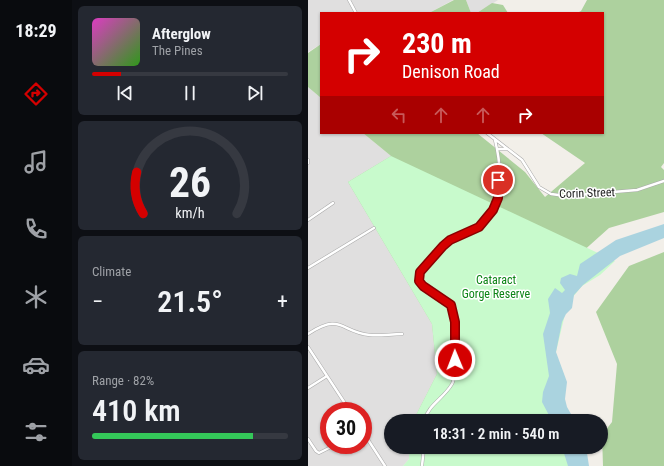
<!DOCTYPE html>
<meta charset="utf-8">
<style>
body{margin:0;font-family:"Roboto Condensed",sans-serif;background:#242831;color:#f1f3f6;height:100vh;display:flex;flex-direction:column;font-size:15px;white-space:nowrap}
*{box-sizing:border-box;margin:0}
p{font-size:13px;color:#9ea1a6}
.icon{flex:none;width:22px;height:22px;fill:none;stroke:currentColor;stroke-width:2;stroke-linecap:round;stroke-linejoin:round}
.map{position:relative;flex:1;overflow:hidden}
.sheet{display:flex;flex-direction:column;gap:6px;padding:6px;background:#0d0f14;width:236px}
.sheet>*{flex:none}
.guide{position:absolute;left:12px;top:12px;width:284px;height:122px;border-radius:0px;box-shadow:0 1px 3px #0004;background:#d40000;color:#fff;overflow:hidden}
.speed{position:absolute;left:12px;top:402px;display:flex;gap:8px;font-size:20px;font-weight:700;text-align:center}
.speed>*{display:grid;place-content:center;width:52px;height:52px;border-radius:50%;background:#171b24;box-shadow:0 1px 3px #0004;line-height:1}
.speed .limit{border:6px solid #d22;background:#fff;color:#111}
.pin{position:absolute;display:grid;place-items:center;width:34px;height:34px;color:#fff;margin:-17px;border:2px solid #fff;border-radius:50%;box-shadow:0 1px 4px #0007}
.me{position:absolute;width:44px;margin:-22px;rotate:359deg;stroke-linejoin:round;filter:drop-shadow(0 0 3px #0008)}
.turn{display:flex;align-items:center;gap:14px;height:84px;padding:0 16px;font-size:18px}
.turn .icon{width:52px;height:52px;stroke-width:2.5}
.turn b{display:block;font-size:28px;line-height:34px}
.lanes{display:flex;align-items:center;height:38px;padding:0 16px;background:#0003;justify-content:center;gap:20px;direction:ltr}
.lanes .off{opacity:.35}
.big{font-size:30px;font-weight:600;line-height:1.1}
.sheet .card{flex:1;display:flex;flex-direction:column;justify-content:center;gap:6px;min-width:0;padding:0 14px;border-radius:6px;background:#242831}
.sheet .dial{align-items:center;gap:0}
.dial svg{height:104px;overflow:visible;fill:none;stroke:#363941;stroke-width:7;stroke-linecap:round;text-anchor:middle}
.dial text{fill:#f1f3f6;stroke:none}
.song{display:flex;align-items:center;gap:12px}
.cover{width:48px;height:48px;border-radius:6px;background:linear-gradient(135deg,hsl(310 70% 55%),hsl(110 70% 35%))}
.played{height:4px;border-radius:2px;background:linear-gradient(90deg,#d40000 15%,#363941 15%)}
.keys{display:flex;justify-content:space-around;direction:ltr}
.heat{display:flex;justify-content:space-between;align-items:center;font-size:22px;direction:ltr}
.charge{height:6px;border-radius:3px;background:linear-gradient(90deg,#34c759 82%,#363941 0)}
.trip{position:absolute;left:76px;top:414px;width:224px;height:40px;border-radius:20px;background:#171b24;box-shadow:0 1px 3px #0004;font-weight:600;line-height:40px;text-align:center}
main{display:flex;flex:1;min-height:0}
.dock{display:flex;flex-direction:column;width:72px;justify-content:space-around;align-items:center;background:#090b0e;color:#9ea1a6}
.dock .icon{width:28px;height:28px}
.dock .on{color:#d40000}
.dock b{font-size:18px;color:#f1f3f6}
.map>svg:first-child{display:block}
.residential{fill:#e0dfdf;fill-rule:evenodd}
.forest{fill:#add19e}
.park{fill:#c8facc}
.water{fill:#aad3df}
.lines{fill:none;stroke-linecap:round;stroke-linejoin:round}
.minor-casing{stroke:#a9a9a9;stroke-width:3.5}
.minor{stroke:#fff;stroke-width:2.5}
.route-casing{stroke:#8a0000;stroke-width:10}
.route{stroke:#d40000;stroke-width:7}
.labels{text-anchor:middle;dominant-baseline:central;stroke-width:3;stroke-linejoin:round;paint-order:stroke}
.street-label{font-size:12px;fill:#222;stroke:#fff}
.park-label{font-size:12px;fill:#0c8416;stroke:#fff}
</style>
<main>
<nav class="dock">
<b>18:29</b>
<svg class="icon on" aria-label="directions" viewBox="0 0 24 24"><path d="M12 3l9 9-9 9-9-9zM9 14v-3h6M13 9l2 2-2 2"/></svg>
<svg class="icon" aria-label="music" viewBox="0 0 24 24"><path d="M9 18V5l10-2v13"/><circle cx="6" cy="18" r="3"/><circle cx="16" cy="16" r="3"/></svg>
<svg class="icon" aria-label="phone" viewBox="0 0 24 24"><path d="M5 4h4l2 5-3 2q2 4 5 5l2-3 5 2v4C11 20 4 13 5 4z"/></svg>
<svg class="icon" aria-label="climate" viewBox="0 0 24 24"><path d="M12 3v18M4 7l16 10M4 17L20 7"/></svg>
<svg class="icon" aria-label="car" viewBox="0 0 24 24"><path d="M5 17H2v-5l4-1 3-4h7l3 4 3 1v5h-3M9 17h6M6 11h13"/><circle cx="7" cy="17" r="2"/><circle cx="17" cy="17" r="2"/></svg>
<svg class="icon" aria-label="filters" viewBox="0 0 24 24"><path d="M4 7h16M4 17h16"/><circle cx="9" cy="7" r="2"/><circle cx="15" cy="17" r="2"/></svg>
</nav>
<section class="sheet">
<div class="card">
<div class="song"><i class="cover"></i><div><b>Afterglow</b><p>The Pines</p></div></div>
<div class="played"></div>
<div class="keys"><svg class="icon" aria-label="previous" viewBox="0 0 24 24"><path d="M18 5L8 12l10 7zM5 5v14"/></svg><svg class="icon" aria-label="pause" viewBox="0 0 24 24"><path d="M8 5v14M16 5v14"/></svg><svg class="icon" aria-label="next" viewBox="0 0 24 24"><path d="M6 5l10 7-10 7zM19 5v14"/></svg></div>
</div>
<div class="card dial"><svg viewBox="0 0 100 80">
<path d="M14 69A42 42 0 1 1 86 69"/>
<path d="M14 69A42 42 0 0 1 9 37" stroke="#d40000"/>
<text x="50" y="56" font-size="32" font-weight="700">26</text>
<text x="50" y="72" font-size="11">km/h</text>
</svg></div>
<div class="card"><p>Climate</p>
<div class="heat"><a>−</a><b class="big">21.5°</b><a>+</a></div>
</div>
<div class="card"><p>Range · 82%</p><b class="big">410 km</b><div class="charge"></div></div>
</section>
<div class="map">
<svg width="356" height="466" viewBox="0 0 356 466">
<rect width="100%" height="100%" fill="#f2efe9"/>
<path class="residential" d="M0 0H145L121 13H13V44L0 52Z
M158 0H190L170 13H163Z
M0 87 13 98V133H55L83 156 41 182 124 324 129 374 105 421H83V447H101V459L95 466H0ZM21 411H55V445H21Z"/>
<path class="forest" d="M146 0H158L163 13H121Z
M279 0H356V163L353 167 356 170V212L301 228 235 287 105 421 129 374 124 324 40 182 83 156 55 133H169L217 172 237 197 277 163 233 133H295V13H269L273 11Z
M184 3 195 5 200 13H169Z
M13 44V98L0 87V53Z
M356 252V466H295L294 435 304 422 309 364 288 312 321 266Z"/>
<path class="park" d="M83 156 307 261 292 275 274 286 264 298 257 314 242 377 256 421H105L129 374 124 324 40 182Z
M101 447H269L276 466H95L101 459Z"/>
<path class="water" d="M356 224V238L312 256 275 285 266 295 264 308 258 314 254 322 248 352 259 382 257 399 259 407 267 421H244L234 402 235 392 241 376 235 334 242 313 240 299 247 288 254 293 257 290 252 283 253 278 262 274 269 276 272 264 308 240Z
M254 447H275L279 453 281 466H260Z"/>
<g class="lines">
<defs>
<path id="minor" d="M41 0 48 13
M179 133 214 160 231 187 243 194 258 196 317 191 329 190 356 181
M189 149H199
M0 160V163
M0 220 25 203
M0 268 66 228
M0 334C34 312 32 332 62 335 72 336 83 334 94 334
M0 347 42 411
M0 388 19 376
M116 421C120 405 136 398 144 384 150 373 147 318 143 305L113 284 111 281C110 272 116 267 122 261 129 253 135 244 144 239 152 234 165 232 172 226 196 206 194 168 187 140
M55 432 77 466
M0 439 8 451 11 453 27 445
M114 466 116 447"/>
</defs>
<use href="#minor" class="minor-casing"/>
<use href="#minor" class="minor"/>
</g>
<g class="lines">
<defs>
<path id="route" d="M147 360V322L143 305 115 286 111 281 112 272 135 246 142 240 171 227 185 210 190 198V180"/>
</defs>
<use href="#route" class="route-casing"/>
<use href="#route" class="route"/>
</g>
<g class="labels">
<g class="street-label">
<text transform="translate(279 193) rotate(-2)">Corin Street</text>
</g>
<g class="park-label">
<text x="188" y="280">Cataract<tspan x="188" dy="14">Gorge Reserve</tspan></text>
</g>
</g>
</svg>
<div class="speed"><div class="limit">30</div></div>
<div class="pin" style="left:190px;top:180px;background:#d93025"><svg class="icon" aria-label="arrive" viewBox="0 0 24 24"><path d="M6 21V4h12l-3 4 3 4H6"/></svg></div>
<svg class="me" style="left:147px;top:360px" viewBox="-20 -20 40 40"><circle r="17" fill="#d40000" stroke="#fff" stroke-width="3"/><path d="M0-11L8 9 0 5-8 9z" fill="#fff"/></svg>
<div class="trip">18:31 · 2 min · 540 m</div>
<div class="guide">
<div class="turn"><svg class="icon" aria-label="right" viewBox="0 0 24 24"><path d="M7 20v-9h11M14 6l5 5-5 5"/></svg><div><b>230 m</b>Denison Road</div></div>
<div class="lanes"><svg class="icon off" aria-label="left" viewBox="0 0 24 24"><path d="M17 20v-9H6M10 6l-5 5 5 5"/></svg><svg class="icon off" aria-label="ahead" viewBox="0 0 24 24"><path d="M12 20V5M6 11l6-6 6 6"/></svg><svg class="icon off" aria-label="ahead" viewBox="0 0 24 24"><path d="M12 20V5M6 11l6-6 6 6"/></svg><svg class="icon" aria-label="right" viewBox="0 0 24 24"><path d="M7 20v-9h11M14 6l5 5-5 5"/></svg></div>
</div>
</div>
</main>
